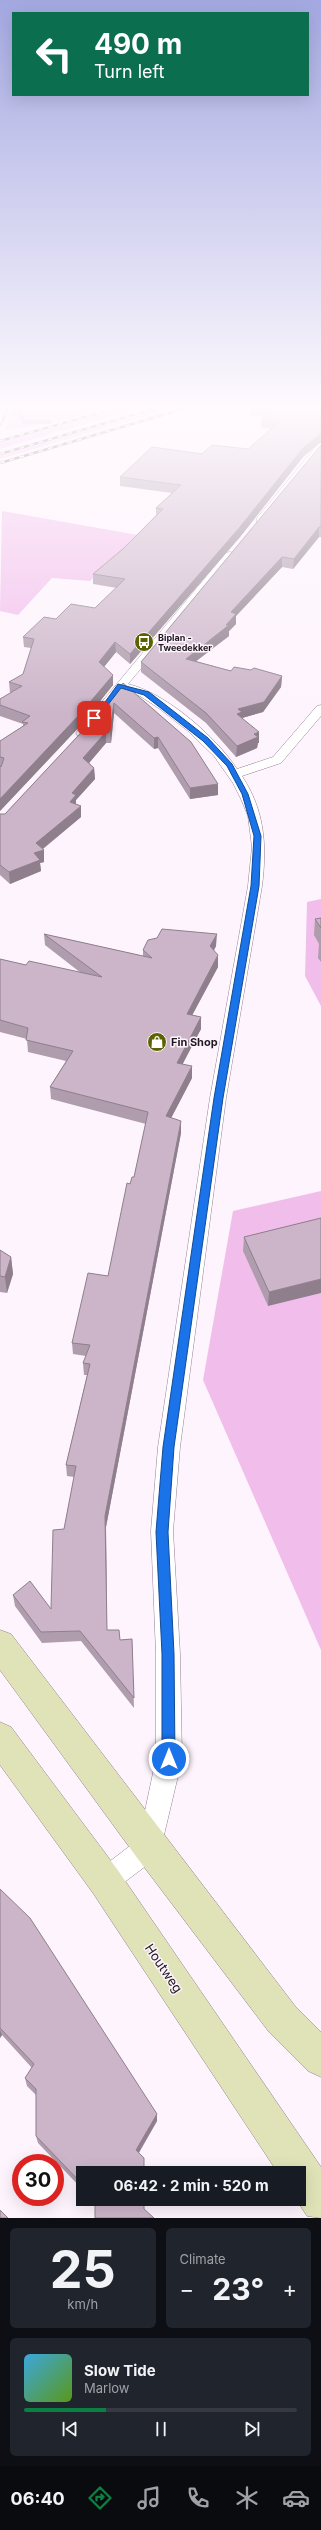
<!DOCTYPE html>
<meta charset="utf-8">
<style>
body{margin:0;font-family:Inter,sans-serif;background:#20242c;color:#f1f3f6;height:100vh;display:flex;flex-direction:column;font-size:15px;white-space:nowrap}
*{box-sizing:border-box;margin:0}
p{font-size:13px;color:#9ea1a6}
.icon{flex:none;width:22px;height:22px;fill:none;stroke:currentColor;stroke-width:2;stroke-linecap:round;stroke-linejoin:round}
.map{position:relative;height:2218px;overflow:hidden}
.drawer{display:flex;flex-direction:column;gap:10px;padding:10px;background:#0d0f14;flex:1}
.drawer>*{flex:none}
.guide{position:absolute;left:12px;top:12px;width:297px;height:84px;border-radius:0px;box-shadow:0 4px 16px #0002;background:#0b6e4f;color:#fff;overflow:hidden}
.speed{position:absolute;left:12px;top:2154px;display:flex;gap:8px;font-size:20px;font-weight:700;text-align:center}
.speed>*{display:grid;place-content:center;width:52px;height:52px;border-radius:50%;background:#171b24;box-shadow:0 4px 16px #0002;line-height:1}
.speed .limit{border:6px solid #d22;background:#fff;color:#111}
.pin{position:absolute;display:grid;place-items:center;width:34px;height:34px;color:#fff;margin:-17px;border-radius:8px;box-shadow:0 2px 6px #0006}
.me{position:absolute;width:44px;margin:-22px;rotate:0deg;stroke-linejoin:round;filter:drop-shadow(0 0 3px #0008)}
.turn{display:flex;align-items:center;gap:14px;height:84px;padding:0 16px;font-size:18px}
.turn .icon{width:52px;height:52px;stroke-width:2.5}
.turn b{display:block;font-size:28px;line-height:34px}
.big{font-size:30px;font-weight:700;line-height:1.1}
.drawer .card{flex:1;display:flex;flex-direction:column;justify-content:center;gap:6px;min-width:0;padding:0 14px;border-radius:6px;background:#20242c}
.drawer .dial{align-items:center;gap:0}
.dial b{font-size:52px;line-height:1}
.song{display:flex;align-items:center;gap:12px}
.cover{width:48px;height:48px;border-radius:6px;background:linear-gradient(135deg,hsl(200 70% 55%),hsl(90 70% 35%))}
.played{height:4px;border-radius:2px;background:linear-gradient(90deg,#0b8043 30%,#363941 30%)}
.keys{display:flex;justify-content:space-around;direction:ltr}
.heat{display:flex;justify-content:space-between;align-items:center;font-size:22px;direction:ltr}
.drawer .tiles{flex:1;display:grid;gap:10px;grid-template-columns:1fr 1fr}
.card:last-child{grid-column:span 2}
.trip{position:absolute;left:76px;top:2166px;width:230px;height:40px;border-radius:0px;background:#171b24;box-shadow:0 4px 16px #0002;font-weight:700;line-height:40px;text-align:center}
.tab-bar{display:flex;height:64px;justify-content:space-around;align-items:center;background:#090b0e;color:#9ea1a6}
.tab-bar .icon{width:28px;height:28px}
.tab-bar .active{color:#0b8043}
.tab-bar b{font-size:18px;color:#f1f3f6}
.map>svg:first-child{display:block}
.green{fill:#f1beeb}
.lines{fill:none;stroke-linecap:round;stroke-linejoin:round}
.stream{stroke:#a4709f;stroke-width:3.5}
.street-casing{stroke:#958093;stroke-width:1}
.secondary-casing{stroke:#958093;stroke-width:1}
.street{fill:#fff;fill-rule:evenodd}
.secondary{fill:#e0e3b7;fill-rule:evenodd}
.rail-casing{stroke:#50484f;stroke-width:2.5}
.rail{stroke:#fef4fd;stroke-width:1.5;stroke-dasharray:5;stroke-linecap:butt}
.wall{fill:#af9cad}
.shaded-wall{fill:#8f7f8d}
.building{fill:#ccb5c9;stroke:#8f7f8d}
.route{fill:#1a73e8;stroke:#114b97}
.labels{text-anchor:middle;dominant-baseline:central;stroke-width:3;stroke-linejoin:round;paint-order:stroke}
.far-poi-label{font-size:9px;font-weight:bold;fill:#20181f;stroke:#fef4fd;text-anchor:start}
.poi-label{font-size:11px;font-weight:bold;fill:#20181f;stroke:#fef4fd;text-anchor:start}
.near-street-label{font-size:13px;fill:#20181f;stroke:#fef4fd}
</style>
<div class="map">
<svg width="321" height="2218" viewBox="0 0 321 2218">
<rect width="100%" height="100%" fill="#fef4fd"/>
<path class="green" d="M14 404H53L54 407 67 409 94 404H120L53 423 5 430Z
M138 404H154L0 449V443Z
M177 404H186L0 459V456Z
M191 404H196L0 462Z
M2 511 138 535 90 581 52 578 18 615 0 611Z
M321 899V1006L305 976 307 902Z
M321 1191V1650L203 1380 233 1211Z"/>
<g class="lines">
<path class="stream" d="M18 404 23 422H50"/>
<defs>
<path id="street" d="M321 443V452L263 522H257V518L318 444Z
M230 552 234 553V557L128 684C166 693 216 737 237 769L273 757 317 706 321 705V716L281 763 242 776C265 811 267 846 262 886L226 1098 180 1447 173 1531 180 1654 182 1759 159 1856 114 1890 105 1894 96 1890 92 1881 96 1872 139 1839 156 1759V1654L151 1531 158 1447 210 1098 248 886 252 847 248 816 241 799 233 783 214 756 188 731 160 709 140 696 124 689 86 736H78L76 733 226 553Z"/>
<path id="secondary" d="M0 1630 11 1634 295 2006 321 2032V2077L308 2071 269 2032 138 1859 0 1670Z
M0 1722 11 1727 117 1869 321 2167V2218L307 2216 296 2199H299V2173H278L93 1893 0 1765Z"/>
</defs>
<use href="#street" class="street-casing"/>
<use href="#secondary" class="secondary-casing"/>
<use href="#street" class="street"/>
<use href="#secondary" class="secondary"/>
<defs>
<path id="rail" d="M1 425 9 404
M0 441 131 404
M0 454 170 404
M0 463 200 404"/>
</defs>
<use href="#rail" class="rail-casing"/>
<use href="#rail" class="rail"/>
</g>
<path class="wall" d="M321 404 303 457 240 537 130 664 116 652 104 667 113 685 81 725 0 811V741L23 727V724L0 716V699L10 693 9 682 23 674 31 648 24 647 23 637 56 619 95 608 117 588 93 584V574L124 548 156 515V508L172 493 120 486V477L202 454 248 449 271 429 261 427V419L264 417 250 415V406Z
M321 445V537H319L293 569 282 567 236 616V624L229 631V636L196 661 231 671 282 676 281 687 263 712 242 718 259 743H258L257 748 236 757 206 723 141 672V662Z
M123 683 218 795 190 799 158 748 154 749 114 713 111 743H106L89 763 94 768 95 779 76 800V804L81 806V817L43 849 44 862 40 863 41 871 10 884 0 875V814H5L91 722Z
M321 918V962L318 958 319 944 314 935 315 919Z
M44 934 143 956V950L216 946 214 950 218 967 192 1015 201 1017V1029L182 1064 192 1078 171 1118 181 1133 106 1527 107 1630 120 1640 132 1639 134 1708 81 1641 42 1643 15 1606 13 1595 51 1609 64 1529 74 1477 67 1476 66 1465 87 1375H84L83 1363 86 1356 73 1354 72 1343 108 1276 130 1184 134 1177 146 1124 51 1099 50 1087 66 1061 28 1052 27 1039 0 1032V959L26 965 81 973 45 945Z
M321 1218 268 1306 243 1251 244 1237Z
M0 1250 11 1257 13 1274 7 1293 0 1292Z
M0 1889 157 2121 139 2153 83 2173V2190L38 2143 36 2136V2095L27 2086 25 2078 32 2068 2 2035 0 2038Z"/>
<path class="shaded-wall" d="M321 433V442L303 457 240 537 130 664V654L303 448Z
M319 527V537L293 569 294 559Z
M282 557V567L236 616V624L229 631V636L186 669V659L226 625 231 612Z
M115 642 116 652 99 673V662Z
M113 675V685L81 725 0 811V799Z
M282 676 281 687 263 712 242 718 237 714 238 709Z
M114 703V713L111 743 110 732Z
M106 732V743L84 769 83 758Z
M259 732V743H258L257 748 236 757 237 746 254 734Z
M158 737V748L154 749V738Z
M94 768 95 779 76 800V806L70 802 72 793Z
M218 784V795L190 799V788Z
M81 806V817L40 851 44 850V862L40 863 41 871 10 884 9 872 34 853 36 843Z
M217 934 216 946 210 958V946Z
M218 955V967L187 1025V1014Z
M201 1017V1029L177 1075V1063Z
M192 1066V1078L166 1128V1116Z
M181 1121V1133L106 1527 107 1641 105 1516Z
M11 1257 13 1274 7 1293 5 1277Z
M321 1279V1293L268 1306 269 1292Z
M0 2030 2 2035 0 2038Z
M157 2114V2121L136 2157V2150Z"/>
<path class="building" d="M254 404H321V433L303 448 240 527 130 654 115 642 99 662 113 675 80 714 0 799V766L1 767 4 758 0 757V741L28 723 22 722 30 716 0 705V699L22 686 9 682 23 674 34 639 23 637 44 617 56 619 71 604 95 608 125 579 93 574 124 548 163 509 156 508 181 485 120 477 152 447 202 454 212 445 248 449 279 422 261 419 270 412 265 411 268 409 250 406Z
M321 445V528L319 527 294 559 282 557 231 612 236 614 226 625H229L186 659 231 671 234 667 251 670 254 668 282 676 264 702 238 709 242 712 237 714 259 732 254 734 258 737 237 746 206 713 141 662Z
M123 683 191 742 218 784 190 788 158 737 154 738 114 703 110 732H106L83 758 94 768 72 793 76 795 70 802 81 806 36 843 44 850 34 853 40 860 9 872 0 865V814H5L91 722Z
M321 918V928L315 919Z
M162 929 217 934 210 946 218 955 187 1014 201 1017 177 1063 192 1066 166 1116 181 1121 105 1516 107 1630H119L120 1640 132 1639 134 1698 80 1631 41 1632 13 1595 30 1581 51 1609 53 1530 64 1529 76 1466 66 1465 90 1364 83 1363 90 1345 72 1343 88 1273 108 1276 127 1183 130 1184 132 1177H134L148 1112 50 1087 73 1051 26 1040 28 1028 0 1020V959L26 965 29 961 102 977 44 934 152 958 143 950 148 940 157 938Z
M321 1218V1279L269 1292 244 1237Z
M0 1250 11 1257 5 1277 0 1276Z
M0 1889 30 1918 157 2114 136 2150 144 2158V2173H83V2185L36 2136V2089L25 2078 34 2064 0 2028Z
M95 2199H144V2209L154 2218H95Z
M0 2210 8 2218H0Z"/>
<linearGradient id="sky" x2="0" y2="1"><stop stop-color="#a3a8e1"/><stop offset="0.57" stop-color="#fffafe"/><stop offset="1" stop-color="#fffafe" stop-opacity="0"/></linearGradient>
<rect width="321" height="714" fill="url(#sky)"/>
<path class="route" d="M118 684 149 692 208 738 232 764 248 794 261 836 259 886 223 1098 174 1447 168 1532 174 1654 175 1759 173 1764 169 1766 164 1764 162 1759V1654L156 1532 163 1447 214 1098 251 886 254 836 242 794 227 766 203 741 144 695 121 688 96 720H92Z"/>
<defs>
<symbol id="bus-disc" viewBox="-11 -11 22 22"><circle r="9.5" fill="#5b6200" stroke="#fef4fd"/><path d="M-5-6H5V4H4V6H2V4H-2V6H-4V4H-5ZM-3.5-4V0h7V-4ZM-3.5 1.2v1.5H-2V1.2ZM2 1.2v1.5H3.5V1.2Z" fill="#fff"/></symbol>
<symbol id="shop-disc" viewBox="-11 -11 22 22"><circle r="9.5" fill="#5b6200" stroke="#fef4fd"/><path d="M-5-2.5h2.3a2.7 3.5 0 0 1 5.4 0H5L5.5 6h-11ZM-1.5-2.5h3a1.5 2.3 0 0 0-3 0Z" fill="#fff"/></symbol>
</defs>
<g fill-rule="evenodd">
<use href="#bus-disc" x="133" y="631" width="22" height="22"/>
<use href="#shop-disc" x="146" y="1031" width="22" height="22"/>
</g>
<g class="labels">
<g class="far-poi-label">
<text x="158" y="637">Biplan -<tspan x="158" dy="10">Tweedekker</tspan></text>
</g>
<g class="poi-label">
<text x="171" y="1042">Fin Shop</text>
</g>
<g class="near-street-label">
<text transform="translate(164 1968) rotate(56)">Houtweg</text>
</g>
</g>
</svg>
<div class="speed"><div class="limit">30</div></div>
<div class="pin" style="left:94px;top:718px;background:#d93025"><svg class="icon" aria-label="arrive" viewBox="0 0 24 24"><path d="M6 21V4h12l-3 4 3 4H6"/></svg></div>
<svg class="me" style="left:169px;top:1759px" viewBox="-20 -20 40 40"><circle r="17" fill="#1a73e8" stroke="#fff" stroke-width="3"/><path d="M0-11L8 9 0 5-8 9z" fill="#fff"/></svg>
<div class="trip">06:42 · 2 min · 520 m</div>
<div class="guide">
<div class="turn"><svg class="icon" aria-label="left" viewBox="0 0 24 24"><path d="M17 20v-9H6M10 6l-5 5 5 5"/></svg><div><b>490 m</b>Turn left</div></div>
</div>
</div>
<section class="drawer">
<div class="tiles">
<div class="card dial"><b>25</b><p>km/h</p></div>
<div class="card"><p>Climate</p>
<div class="heat"><a>−</a><b class="big">23°</b><a>+</a></div>
</div>
<div class="card">
<div class="song"><i class="cover"></i><div><b>Slow Tide</b><p>Marlow</p></div></div>
<div class="played"></div>
<div class="keys"><svg class="icon" aria-label="previous" viewBox="0 0 24 24"><path d="M18 5L8 12l10 7zM5 5v14"/></svg><svg class="icon" aria-label="pause" viewBox="0 0 24 24"><path d="M8 5v14M16 5v14"/></svg><svg class="icon" aria-label="next" viewBox="0 0 24 24"><path d="M6 5l10 7-10 7zM19 5v14"/></svg></div>
</div>
</div>
</section>
<nav class="tab-bar">
<b>06:40</b>
<svg class="icon active" aria-label="directions" viewBox="0 0 24 24"><path d="M12 3l9 9-9 9-9-9zM9 14v-3h6M13 9l2 2-2 2"/></svg>
<svg class="icon" aria-label="music" viewBox="0 0 24 24"><path d="M9 18V5l10-2v13"/><circle cx="6" cy="18" r="3"/><circle cx="16" cy="16" r="3"/></svg>
<svg class="icon" aria-label="phone" viewBox="0 0 24 24"><path d="M5 4h4l2 5-3 2q2 4 5 5l2-3 5 2v4C11 20 4 13 5 4z"/></svg>
<svg class="icon" aria-label="climate" viewBox="0 0 24 24"><path d="M12 3v18M4 7l16 10M4 17L20 7"/></svg>
<svg class="icon" aria-label="car" viewBox="0 0 24 24"><path d="M5 17H2v-5l4-1 3-4h7l3 4 3 1v5h-3M9 17h6M6 11h13"/><circle cx="7" cy="17" r="2"/><circle cx="17" cy="17" r="2"/></svg>
</nav>
